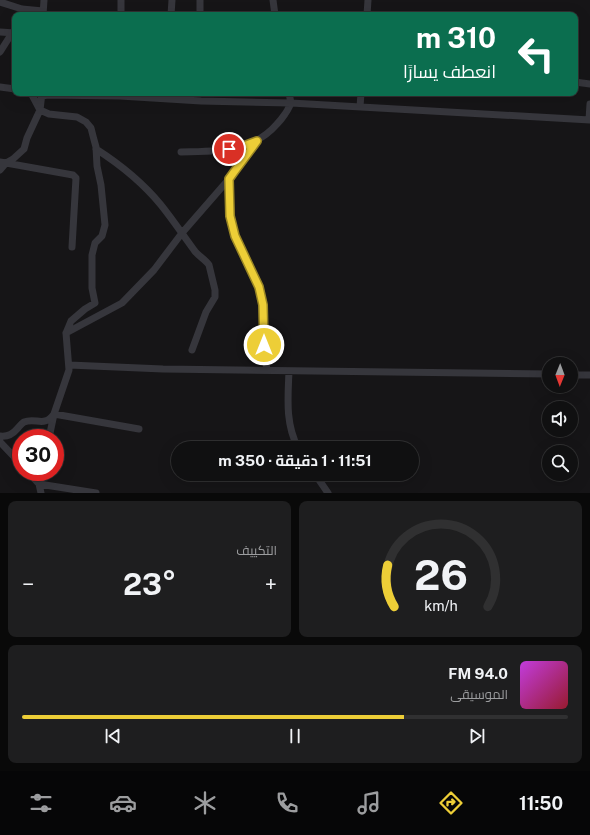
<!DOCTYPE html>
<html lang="ar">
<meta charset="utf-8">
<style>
body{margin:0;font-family:"Public Sans",Cairo,sans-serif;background:#1e1e1f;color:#f1f3f6;direction:rtl;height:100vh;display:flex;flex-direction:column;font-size:15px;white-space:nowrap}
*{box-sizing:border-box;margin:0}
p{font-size:13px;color:#9c9d9f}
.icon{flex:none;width:22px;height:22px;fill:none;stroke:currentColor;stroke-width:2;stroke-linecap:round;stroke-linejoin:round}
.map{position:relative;height:493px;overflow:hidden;direction:ltr}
.panel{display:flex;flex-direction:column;gap:8px;padding:8px;background:#090909;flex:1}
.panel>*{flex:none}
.hud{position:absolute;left:12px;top:12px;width:566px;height:84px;border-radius:8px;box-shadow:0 4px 16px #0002,0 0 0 1px #303031;direction:rtl;background:#0b6e4f;color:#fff;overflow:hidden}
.needle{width:26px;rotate:181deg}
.fabs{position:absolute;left:542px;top:357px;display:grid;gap:8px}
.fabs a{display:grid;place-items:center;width:36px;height:36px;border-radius:50%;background:#101011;box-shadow:0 4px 16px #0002,0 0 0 1px #303031;font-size:20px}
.speed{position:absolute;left:12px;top:429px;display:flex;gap:8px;font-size:20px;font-weight:700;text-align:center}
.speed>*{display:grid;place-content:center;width:52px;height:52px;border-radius:50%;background:#101011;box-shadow:0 4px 16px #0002,0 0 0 1px #303031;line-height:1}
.speed .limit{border:6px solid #d22;background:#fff;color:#111}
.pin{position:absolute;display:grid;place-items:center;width:34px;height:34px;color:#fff;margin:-17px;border:2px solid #fff;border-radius:50%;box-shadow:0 1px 4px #0007}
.me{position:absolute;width:44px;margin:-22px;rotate:0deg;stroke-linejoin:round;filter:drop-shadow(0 0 3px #0008)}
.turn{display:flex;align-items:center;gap:14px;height:84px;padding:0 16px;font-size:18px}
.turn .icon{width:52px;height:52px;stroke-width:2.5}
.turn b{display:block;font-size:28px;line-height:34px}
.big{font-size:30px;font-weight:700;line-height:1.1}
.panel .card{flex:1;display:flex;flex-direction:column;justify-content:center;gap:6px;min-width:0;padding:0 14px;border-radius:8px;background:#1e1e1f}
.panel .dial{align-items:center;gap:0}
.dial svg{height:104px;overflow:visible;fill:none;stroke:#303031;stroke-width:7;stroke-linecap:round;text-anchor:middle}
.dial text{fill:#f1f3f6;stroke:none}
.song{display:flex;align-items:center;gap:12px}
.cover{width:48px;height:48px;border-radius:6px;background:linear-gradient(135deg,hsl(290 70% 55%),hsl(350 70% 35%))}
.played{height:4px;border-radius:2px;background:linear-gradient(90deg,#edce37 70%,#303031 70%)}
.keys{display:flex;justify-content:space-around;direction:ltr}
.heat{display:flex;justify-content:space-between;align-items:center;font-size:22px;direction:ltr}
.panel .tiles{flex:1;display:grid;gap:8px;grid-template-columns:1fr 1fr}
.card:last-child{grid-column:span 2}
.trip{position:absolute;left:171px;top:441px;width:248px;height:40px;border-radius:20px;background:#101011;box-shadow:0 4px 16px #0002,0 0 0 1px #303031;font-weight:700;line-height:40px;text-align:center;direction:rtl}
.dock{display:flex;height:64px;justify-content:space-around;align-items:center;background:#060607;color:#9c9d9f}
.dock .icon{width:28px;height:28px}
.dock .current{color:#edce37}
.dock b{font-size:18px;color:#f1f3f6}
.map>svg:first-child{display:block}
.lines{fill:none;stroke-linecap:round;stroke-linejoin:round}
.minor{stroke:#36363c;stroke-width:7}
.route-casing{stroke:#9a8624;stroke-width:10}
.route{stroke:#edce37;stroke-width:7}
</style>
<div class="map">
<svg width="590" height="493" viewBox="0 0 590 493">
<rect width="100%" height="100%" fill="#161517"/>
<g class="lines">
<path class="minor" d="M121 0V15
M200 0V15
M273 0 275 15
M0 2 22 9 43 11
M43 15 44 0
M171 15 172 0
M367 15 368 0
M0 32 15 33
M0 52 12 33
M575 82 590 84
M0 87 15 89
M31 93 40 110 49 114 58 115 77 117 86 122 91 128 93 136 96 147 97 166 101 185 105 225 102 236 95 243 92 255V288L95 303 85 309 71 321 66 333 69 370 54 414 49 438
M42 96 48 95 120 96 201 101 291 103 590 120
M360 107 361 93
M589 120 590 104
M96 149C121 165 143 183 161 205 173 220 183 235 194 250 198 256 205 259 209 265L215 290V297L206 312 192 350
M181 152C217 151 252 153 277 124 280 121 283 117 285 114 288 110 289 107 291 103L289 93
M0 162 73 175 76 178 72 247
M0 170 6 163 13 159 24 149 27 138 40 110 42 93
M229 179 230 216 235 236 259 287 263 305V345L267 370
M66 333 122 303 154 270 182 233 229 179 233 172 257 141
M69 365 163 369 549 374
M289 371C288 397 285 423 298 448
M571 375H590
M0 436C7 437 12 435 17 429 20 426 21 424 24 422 36 417 44 428 54 414L139 429
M0 442 21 464
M28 472 39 484 96 493
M315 474 328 493
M41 493 39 484 42 472"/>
</g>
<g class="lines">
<defs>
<path id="route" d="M229 149 241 147 257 141 234 172 229 179 230 216 235 236 259 287 263 305 264 345"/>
</defs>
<use href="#route" class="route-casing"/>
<use href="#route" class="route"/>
</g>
</svg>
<div class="fabs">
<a><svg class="needle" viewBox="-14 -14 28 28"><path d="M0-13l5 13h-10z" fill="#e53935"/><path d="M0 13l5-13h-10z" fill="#9c9d9f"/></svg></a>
<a><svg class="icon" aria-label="sound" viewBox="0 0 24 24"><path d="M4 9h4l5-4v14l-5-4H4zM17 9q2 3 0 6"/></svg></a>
<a><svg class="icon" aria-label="search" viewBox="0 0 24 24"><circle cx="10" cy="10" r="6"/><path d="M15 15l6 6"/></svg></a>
</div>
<div class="speed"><div class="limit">30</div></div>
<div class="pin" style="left:229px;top:149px;background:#d93025"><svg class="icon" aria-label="arrive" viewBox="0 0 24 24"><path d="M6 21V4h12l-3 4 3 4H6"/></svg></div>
<svg class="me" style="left:264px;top:345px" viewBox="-20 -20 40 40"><circle r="17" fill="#edce37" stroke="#fff" stroke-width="3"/><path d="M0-11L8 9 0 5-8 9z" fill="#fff"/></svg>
<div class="trip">11:51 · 1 دقيقة · 350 m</div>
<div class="hud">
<div class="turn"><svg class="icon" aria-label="left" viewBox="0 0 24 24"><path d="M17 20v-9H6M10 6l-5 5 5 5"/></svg><div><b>310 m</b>انعطف يسارًا</div></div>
</div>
</div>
<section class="panel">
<div class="tiles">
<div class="card dial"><svg viewBox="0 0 100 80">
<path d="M14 69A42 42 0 1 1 86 69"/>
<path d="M14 69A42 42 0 0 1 9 37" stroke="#edce37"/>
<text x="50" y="56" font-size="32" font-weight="700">26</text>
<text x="50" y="72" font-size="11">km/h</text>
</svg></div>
<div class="card"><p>التكييف</p>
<div class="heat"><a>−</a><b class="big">23°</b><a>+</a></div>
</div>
<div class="card">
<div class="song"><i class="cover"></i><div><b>94.0 FM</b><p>الموسيقى</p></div></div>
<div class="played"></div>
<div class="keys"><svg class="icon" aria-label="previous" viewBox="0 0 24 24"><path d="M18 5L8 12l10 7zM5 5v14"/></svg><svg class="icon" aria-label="pause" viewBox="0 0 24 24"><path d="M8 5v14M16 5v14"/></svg><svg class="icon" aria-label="next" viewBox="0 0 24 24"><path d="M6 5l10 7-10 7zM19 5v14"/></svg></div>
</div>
</div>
</section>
<nav class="dock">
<b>11:50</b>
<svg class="icon current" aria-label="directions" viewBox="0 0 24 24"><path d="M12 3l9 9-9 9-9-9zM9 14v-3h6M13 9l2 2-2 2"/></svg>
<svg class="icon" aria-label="music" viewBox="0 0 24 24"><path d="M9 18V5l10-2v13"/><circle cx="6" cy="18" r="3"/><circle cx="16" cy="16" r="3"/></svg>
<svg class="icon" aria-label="phone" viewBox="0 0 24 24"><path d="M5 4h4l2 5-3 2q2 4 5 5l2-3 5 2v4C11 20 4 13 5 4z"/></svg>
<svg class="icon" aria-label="climate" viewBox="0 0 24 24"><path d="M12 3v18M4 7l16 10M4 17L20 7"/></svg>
<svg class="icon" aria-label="car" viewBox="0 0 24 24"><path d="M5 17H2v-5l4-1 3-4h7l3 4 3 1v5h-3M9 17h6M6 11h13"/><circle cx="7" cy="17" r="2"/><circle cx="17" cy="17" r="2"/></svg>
<svg class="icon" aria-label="filters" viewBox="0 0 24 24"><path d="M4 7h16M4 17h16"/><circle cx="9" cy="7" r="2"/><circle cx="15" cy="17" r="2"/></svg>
</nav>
